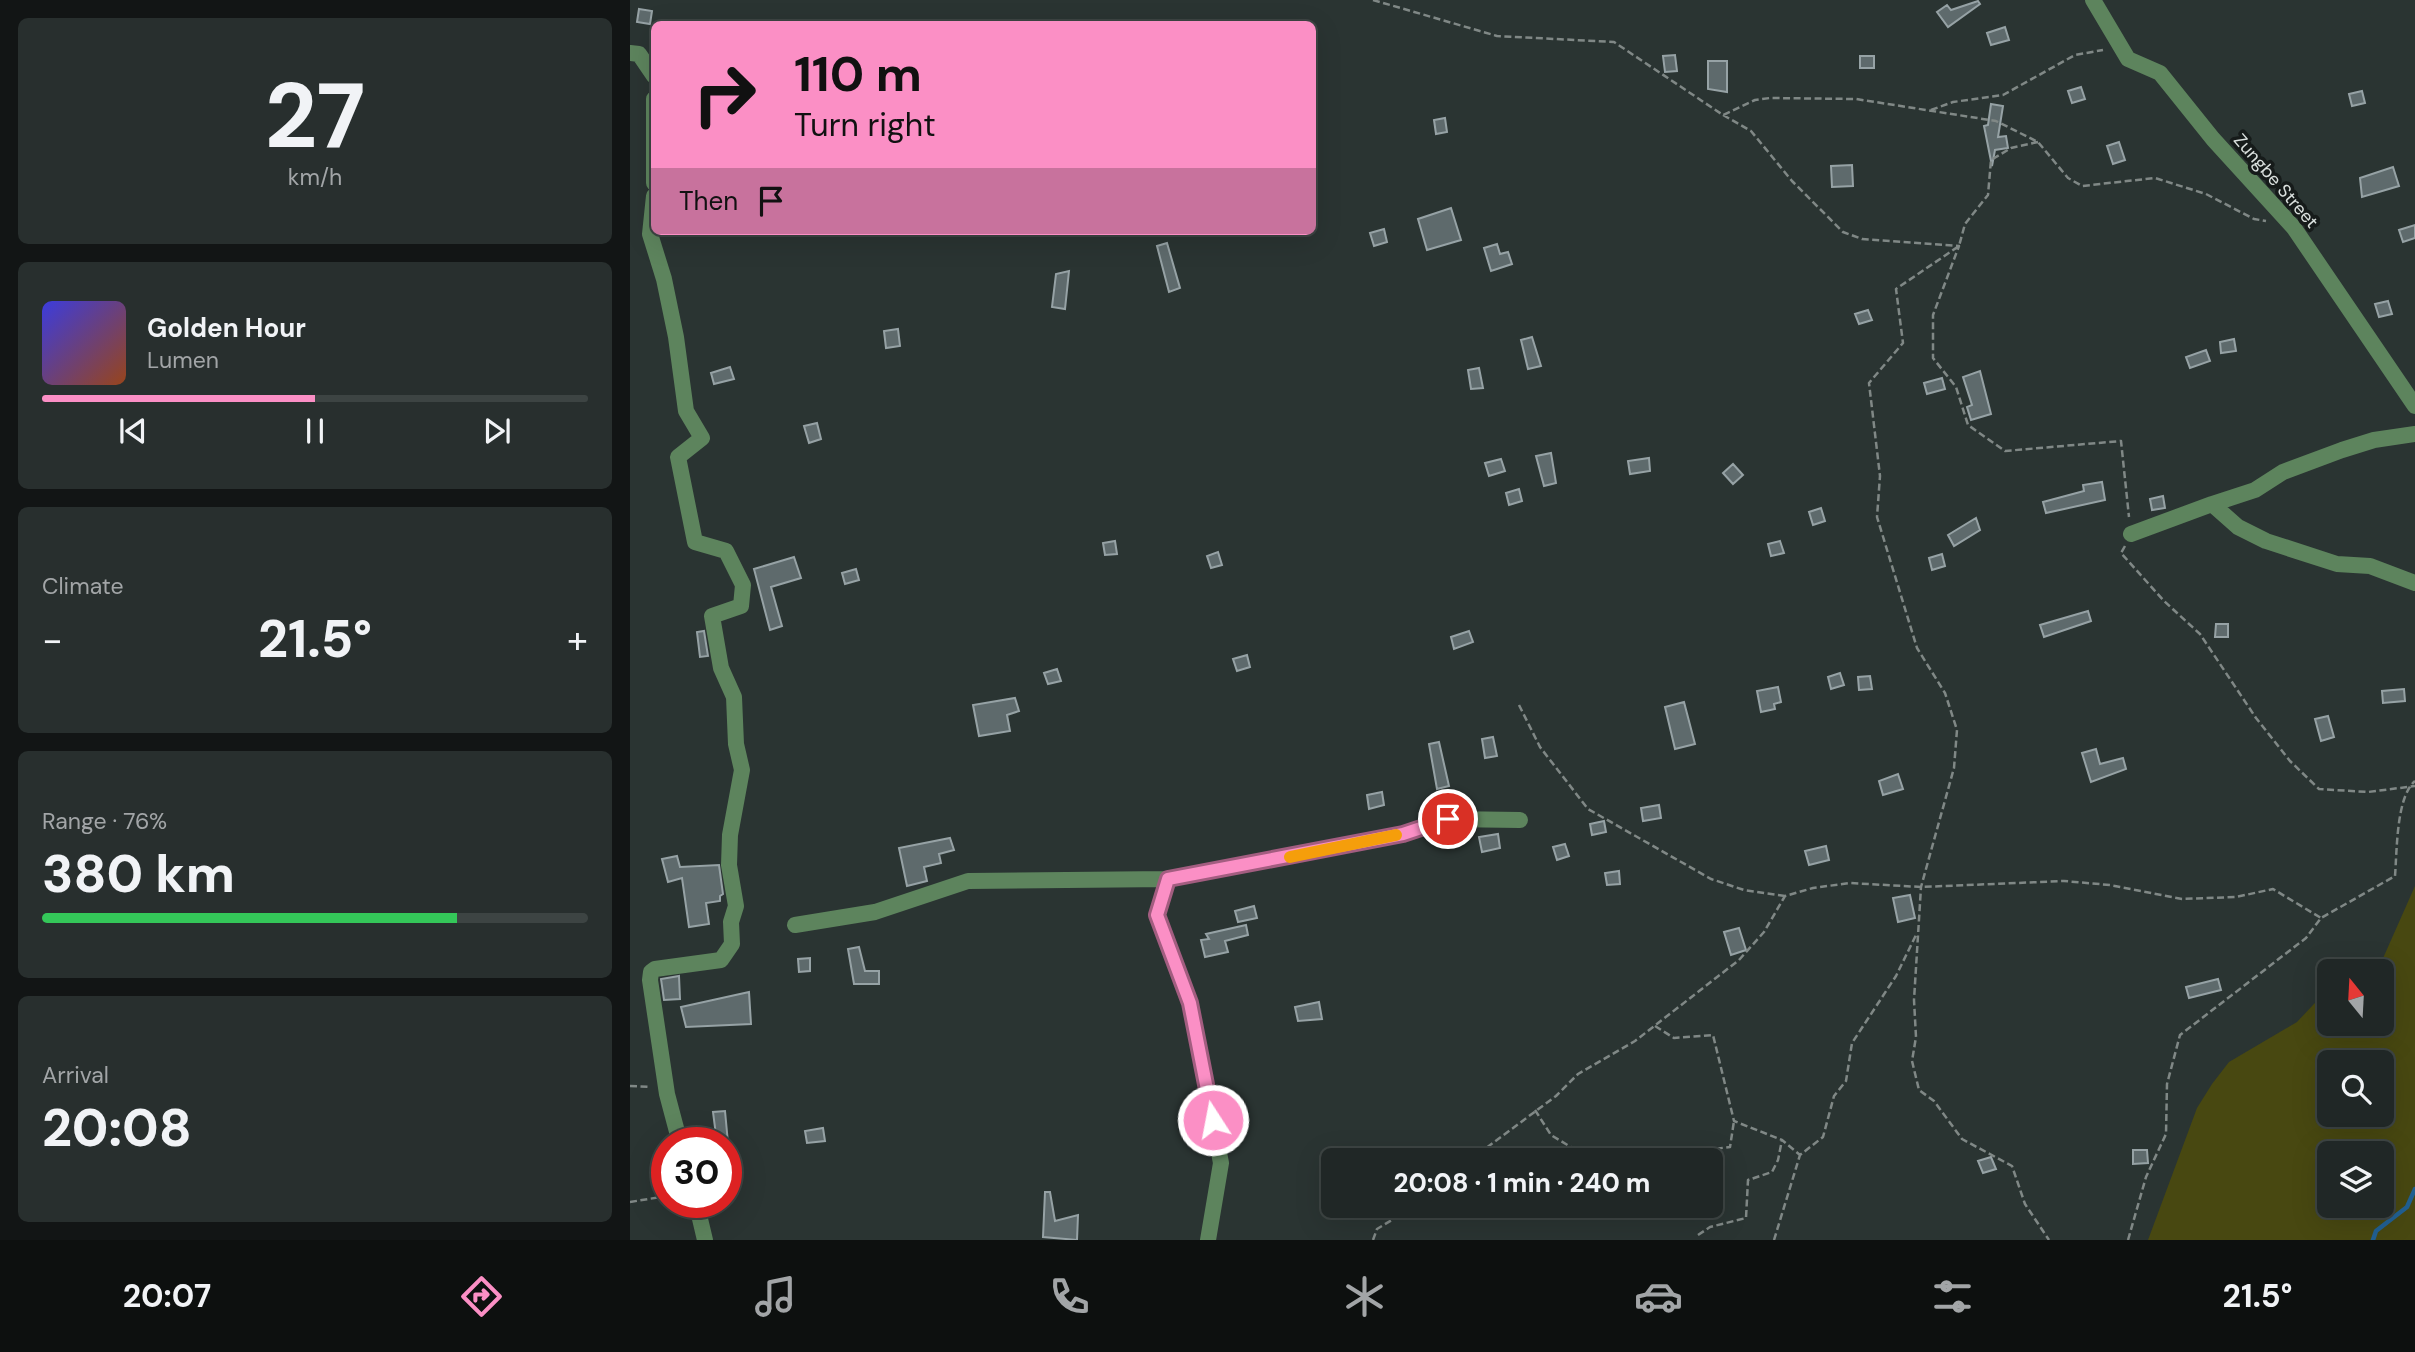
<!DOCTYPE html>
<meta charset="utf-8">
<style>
body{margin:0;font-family:"DM Sans",sans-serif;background:#282f2e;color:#f1f3f6;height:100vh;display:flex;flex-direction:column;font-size:26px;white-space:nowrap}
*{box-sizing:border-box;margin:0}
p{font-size:23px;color:#a2a5a7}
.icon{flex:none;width:38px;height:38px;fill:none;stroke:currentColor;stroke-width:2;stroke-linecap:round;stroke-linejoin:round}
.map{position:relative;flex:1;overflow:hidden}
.panel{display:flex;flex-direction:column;gap:18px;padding:18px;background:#121515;width:630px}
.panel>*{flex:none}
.banner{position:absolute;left:21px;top:21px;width:665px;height:214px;border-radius:10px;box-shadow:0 7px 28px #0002,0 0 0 2px #3d4443;background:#fb8fc5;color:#111;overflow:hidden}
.needle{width:46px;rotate:342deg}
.buttons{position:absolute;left:1687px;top:959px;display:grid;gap:14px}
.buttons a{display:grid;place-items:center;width:77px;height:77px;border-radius:10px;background:#202726;box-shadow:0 7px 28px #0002,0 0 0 2px #3d4443;font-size:35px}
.speed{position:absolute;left:21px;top:1127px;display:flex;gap:14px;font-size:35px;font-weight:700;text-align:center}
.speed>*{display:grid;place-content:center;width:91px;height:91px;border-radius:50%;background:#202726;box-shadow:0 7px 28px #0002,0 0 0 2px #3d4443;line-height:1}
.speed .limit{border:10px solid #d22;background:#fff;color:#111}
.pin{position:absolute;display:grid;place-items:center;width:60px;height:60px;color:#fff;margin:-30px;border:4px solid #fff;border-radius:50%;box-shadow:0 2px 7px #0007}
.me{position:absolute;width:77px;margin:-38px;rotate:349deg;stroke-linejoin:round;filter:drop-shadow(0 0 5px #0008)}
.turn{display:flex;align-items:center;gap:24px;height:147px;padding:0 28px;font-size:32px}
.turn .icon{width:91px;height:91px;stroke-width:2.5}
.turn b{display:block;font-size:49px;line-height:60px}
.then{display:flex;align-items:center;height:66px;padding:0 28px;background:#0003;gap:14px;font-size:26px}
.big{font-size:52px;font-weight:800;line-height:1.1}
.panel .widget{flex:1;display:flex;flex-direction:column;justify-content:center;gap:10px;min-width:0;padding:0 24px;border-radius:10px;background:#282f2e}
.panel .dial{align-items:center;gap:0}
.dial b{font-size:91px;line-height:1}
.song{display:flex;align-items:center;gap:21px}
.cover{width:84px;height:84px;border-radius:10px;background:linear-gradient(135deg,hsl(240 70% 55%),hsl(20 70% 35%))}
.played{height:7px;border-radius:4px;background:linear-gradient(90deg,#fb8fc5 50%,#3d4443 50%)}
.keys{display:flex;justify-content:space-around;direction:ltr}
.heat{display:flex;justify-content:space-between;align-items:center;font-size:38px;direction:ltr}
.charge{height:10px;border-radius:5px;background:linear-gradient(90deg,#34c759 76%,#3d4443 0)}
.trip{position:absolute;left:691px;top:1148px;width:402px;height:70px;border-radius:10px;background:#202726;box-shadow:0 7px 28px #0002,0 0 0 2px #3d4443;font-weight:800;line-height:70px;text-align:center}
.tabs{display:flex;height:112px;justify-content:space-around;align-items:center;background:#0d100f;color:#a2a5a7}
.tabs .icon{width:49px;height:49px}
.tabs .selected{color:#fb8fc5}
.tabs b{font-size:32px;color:#f1f3f6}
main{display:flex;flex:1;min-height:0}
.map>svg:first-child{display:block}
.green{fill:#484811;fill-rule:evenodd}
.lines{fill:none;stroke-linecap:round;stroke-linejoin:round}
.stream{stroke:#216092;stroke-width:4.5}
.building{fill:#5e6a6c;stroke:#96a2a5;stroke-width:2}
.path{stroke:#808886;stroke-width:2.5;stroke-dasharray:7 3.5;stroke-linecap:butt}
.minor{stroke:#5d845d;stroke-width:16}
.route-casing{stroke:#a35d80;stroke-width:18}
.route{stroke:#fb8fc5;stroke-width:12}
.slow{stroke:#f59e0b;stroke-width:12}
.labels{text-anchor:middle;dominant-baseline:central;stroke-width:7;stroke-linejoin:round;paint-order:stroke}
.street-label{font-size:18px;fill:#dbe1df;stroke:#161b1a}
</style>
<main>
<section class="panel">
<div class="widget dial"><b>27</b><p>km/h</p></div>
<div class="widget">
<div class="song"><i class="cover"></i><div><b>Golden Hour</b><p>Lumen</p></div></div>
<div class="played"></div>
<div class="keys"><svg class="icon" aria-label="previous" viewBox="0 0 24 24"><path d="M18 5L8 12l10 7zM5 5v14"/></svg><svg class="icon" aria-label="pause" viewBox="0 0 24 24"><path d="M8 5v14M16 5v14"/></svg><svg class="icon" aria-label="next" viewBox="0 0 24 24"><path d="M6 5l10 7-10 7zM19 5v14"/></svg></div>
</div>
<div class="widget"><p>Climate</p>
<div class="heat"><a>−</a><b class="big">21.5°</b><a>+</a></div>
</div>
<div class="widget"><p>Range · 76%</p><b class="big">380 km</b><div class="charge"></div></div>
<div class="widget"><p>Arrival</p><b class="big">20:08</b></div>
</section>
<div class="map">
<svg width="1785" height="1240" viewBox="0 0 1785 1240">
<rect width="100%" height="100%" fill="#2a3432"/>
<path class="green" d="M1785 886V1240H1518L1567 1108 1582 1084 1599 1062 1667 1022 1699 988V1024H1752V971H1734L1750 965ZM1699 1062H1752V1115H1699ZM1699 1153H1752V1206H1699Z"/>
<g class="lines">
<path class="stream" d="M1743 1240 1746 1231 1777 1207 1785 1189"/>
</g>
<path class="building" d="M1348 1 1350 4 1318 27 1307 12 1317 5 1321 10Z
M9 9 22 11 20 24 7 22Z
M1375 27 1379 40 1361 45 1357 33Z
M1045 55 1047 71 1035 72 1033 56Z
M1230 56H1244V68H1230Z
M1078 61H1097V92L1078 89Z
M1451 87 1455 99 1442 103 1438 91Z
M1732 91 1735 103 1722 106 1719 94Z
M1361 104 1373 106 1368 137 1376 136 1378 148 1365 150 1362 166 1354 126 1358 125Z
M815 118 817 132 806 134 804 120Z
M1489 142 1495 160 1483 164 1477 146Z
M1222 165 1223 186 1202 187 1201 166Z
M1763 167 1769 186 1732 197 1730 178Z
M821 208 831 240 797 250 788 219Z
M1785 225V238L1773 242 1769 230Z
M754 229 757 242 744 246 740 233Z
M537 243 550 288 539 292 527 246Z
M867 244 870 254 878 252 882 264 861 271 854 248Z
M439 271 435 309 422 307 426 274Z
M1758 301 1762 314 1749 317 1745 304Z
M1238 310 1242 320 1229 324 1225 314Z
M268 329 270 346 256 348 254 331Z
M902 337 911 366 898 369 891 340Z
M1604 339 1606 351 1591 353 1590 342Z
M1576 350 1580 361 1560 368 1556 357Z
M100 367 104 379 84 384 81 373Z
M849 368 853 388 841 389 838 370Z
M1350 371 1361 414 1341 420 1337 407 1342 405 1333 377Z
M1312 378 1315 389 1297 394 1294 383Z
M187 423 191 439 179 443 174 426Z
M921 453 926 483 914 486 906 456Z
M1019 458 1020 471 1000 474 998 461Z
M871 459 875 471 859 476 855 463Z
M1103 464 1113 475 1103 484 1093 473Z
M1472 482 1475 500 1416 513 1413 502 1454 491 1453 485Z
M889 489 892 501 879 505 876 493Z
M1533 496 1535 508 1522 510 1520 499Z
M1191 508 1195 521 1183 525 1179 512Z
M1346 518 1350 530 1324 546 1318 535Z
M485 541 487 554 475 555 473 543Z
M1150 541 1154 553 1141 556 1138 544Z
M588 552 592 565 581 568 577 556Z
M1312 554 1315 566 1302 570 1299 558Z
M164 557 171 578 141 587 152 626 140 630 124 569Z
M226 569 229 580 215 584 212 573Z
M1458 611 1461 621 1414 637 1410 625Z
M1586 624H1598V637H1585Z
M74 631 78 656 70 657 67 632Z
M839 631 843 642 824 649 821 637Z
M617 655 620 667 607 671 603 659Z
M427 669 431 681 418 684 414 673Z
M1210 673 1214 685 1201 689 1198 677Z
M1240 676 1242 689 1229 690 1228 677Z
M1148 687 1151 702 1144 704 1145 709 1131 712 1127 691Z
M1774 689 1775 701 1753 703 1752 691Z
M385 698 389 711 377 715 380 731 349 736 343 705Z
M1054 702 1065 744 1045 749 1035 707Z
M1698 716 1704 737 1691 741 1685 719Z
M863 737 867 756 855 758 852 739Z
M809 742 819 786 807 789 799 744Z
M1466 749 1470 764 1493 758 1496 769 1461 782 1452 753Z
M1268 774 1273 789 1253 795 1249 781Z
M752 792 754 805 739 809 737 795Z
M1029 805 1031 818 1013 821 1011 808Z
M974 821 976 832 962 835 960 824Z
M868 834 870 848 852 852 849 837Z
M320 838 324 850 309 854 311 863 294 867 297 881 277 886 269 848Z
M935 844 939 856 927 860 923 847Z
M1196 846 1199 860 1179 865 1175 851Z
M47 856 50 867 89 865 93 894 90 896V901L76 903 79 924 59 927 52 878 38 882 32 859Z
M989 871 990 884 977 885 975 873Z
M1280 895 1285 918 1268 922 1263 898Z
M624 906 627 918 608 922 605 911Z
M616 925 618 935 595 941 598 952 575 957 571 940 579 939 576 934Z
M1109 928 1116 950 1101 955 1094 932Z
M229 947 235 971H249V984H224L218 949Z
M180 958V971L169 972 168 959Z
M49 976 50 999 34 1000 31 979Z
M1588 979 1591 990 1559 998 1556 987Z
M119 992 121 1024 56 1027 51 1007Z
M689 1002 692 1019 668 1021 665 1007Z
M95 1111 98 1143H87L83 1112Z
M193 1128 195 1141 177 1143 175 1131Z
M1503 1150H1517L1518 1163 1503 1164Z
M1361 1157 1366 1169 1353 1173 1348 1161Z
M415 1192H420L425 1221 448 1215 447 1240 413 1237Z"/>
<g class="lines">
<path class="path" d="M743 0 867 36 984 42 1093 115 1125 100 1140 98 1226 99 1366 121 1408 142 1438 178 1452 186 1525 178 1576 194 1624 219 1636 221
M1301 110 1323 102 1373 95 1445 55 1473 50
M1093 115 1121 131 1162 181 1213 232 1232 239 1329 246 1303 315V358L1326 387 1338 425 1375 451 1491 441 1499 517
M1408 142 1381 148 1361 160 1358 195 1335 224 1329 246 1266 289 1273 343 1239 383 1250 476 1247 517 1287 648 1315 693 1327 730 1324 768 1291 887 1284 1000 1286 1037 1282 1061 1289 1090 1304 1101 1332 1139 1382 1166 1395 1204 1419 1240
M1495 546 1491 553 1534 601 1570 634 1626 718 1660 761 1689 789 1738 792 1785 786
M889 705 910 747 958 809 1081 879 1114 890 1155 896
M1025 1026 1044 1038 1083 1035 1104 1121 1152 1140 1170 1155 1193 1137 1204 1096 1216 1081 1222 1043 1266 976 1286 935
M0 1086 21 1087
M905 1110 921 1135 962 1160
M840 1160 926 1096 948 1074 1005 1041 1109 960 1134 932 1155 896 1183 888 1220 883 1291 887 1434 881 1480 885 1552 899 1606 897 1643 889 1691 918
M992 1160 1100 1147 1104 1121
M0 1202 37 1196
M1068 1235 1080 1227 1116 1218 1118 1180 1142 1172 1148 1160 1152 1140
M743 1240 747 1229 785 1206
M1144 1240 1170 1155
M1498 1240 1516 1177 1536 1134 1537 1084 1550 1035 1676 938 1691 918 1765 876C1767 852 1766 797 1785 781"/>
<path class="minor" d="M1463 0 1498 59 1530 73 1583 139 1664 228 1785 406
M0 53 9 54 24 76
M24 99V183
M24 196 20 234 34 279 46 337 56 411 72 438 48 457 65 542 96 551 113 585 111 606 82 616 91 668 104 697 106 744 112 770 100 835 99 865 106 906 101 922 102 944 91 960 25 969 21 972 20 980 37 1094 50 1143
M1582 504 1625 490 1653 472 1712 450 1744 440 1785 434
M1501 534 1582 504 1608 527 1636 541 1707 564 1740 566 1785 583
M538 879 527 915 560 1003 591 1163 578 1240
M165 925 245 912 338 881 538 879 773 834 818 819 890 820
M66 1202 75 1240"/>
</g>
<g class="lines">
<defs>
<path id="route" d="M583 1120 560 1003 527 915 538 879 773 834 818 819"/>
</defs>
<use href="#route" class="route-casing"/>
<use href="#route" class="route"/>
<path class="slow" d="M660 857 766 835"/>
</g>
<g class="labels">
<g class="street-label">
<text transform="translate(1646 181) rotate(49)">Zungbe Street</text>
</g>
</g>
</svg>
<div class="buttons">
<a><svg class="needle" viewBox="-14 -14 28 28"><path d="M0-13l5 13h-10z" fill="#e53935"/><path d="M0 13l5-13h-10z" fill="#a2a5a7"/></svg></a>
<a><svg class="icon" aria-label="search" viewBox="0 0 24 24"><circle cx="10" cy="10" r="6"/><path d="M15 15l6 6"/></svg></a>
<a><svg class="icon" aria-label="layers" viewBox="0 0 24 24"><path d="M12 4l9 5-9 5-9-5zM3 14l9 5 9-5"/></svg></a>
</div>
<div class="speed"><div class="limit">30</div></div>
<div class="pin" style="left:818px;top:819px;background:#d93025"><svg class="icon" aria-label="arrive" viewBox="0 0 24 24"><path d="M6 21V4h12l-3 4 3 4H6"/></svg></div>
<svg class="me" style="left:583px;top:1120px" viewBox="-20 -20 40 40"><circle r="17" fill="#fb8fc5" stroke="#fff" stroke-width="3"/><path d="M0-11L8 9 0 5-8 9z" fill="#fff"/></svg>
<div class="trip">20:08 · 1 min · 240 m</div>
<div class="banner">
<div class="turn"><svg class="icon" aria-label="right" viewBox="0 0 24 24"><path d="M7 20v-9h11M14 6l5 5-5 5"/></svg><div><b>110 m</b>Turn right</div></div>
<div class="then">Then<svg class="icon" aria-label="arrive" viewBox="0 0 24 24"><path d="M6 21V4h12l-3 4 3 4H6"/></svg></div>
</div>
</div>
</main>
<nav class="tabs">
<b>20:07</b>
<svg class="icon selected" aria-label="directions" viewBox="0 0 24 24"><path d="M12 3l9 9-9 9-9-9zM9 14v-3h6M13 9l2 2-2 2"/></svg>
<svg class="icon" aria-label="music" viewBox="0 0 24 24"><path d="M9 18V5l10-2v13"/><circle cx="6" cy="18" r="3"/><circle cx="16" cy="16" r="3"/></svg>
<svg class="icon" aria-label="phone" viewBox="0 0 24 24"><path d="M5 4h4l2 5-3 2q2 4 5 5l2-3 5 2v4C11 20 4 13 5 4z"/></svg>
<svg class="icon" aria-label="climate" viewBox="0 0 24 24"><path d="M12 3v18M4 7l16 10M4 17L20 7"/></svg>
<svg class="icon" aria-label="car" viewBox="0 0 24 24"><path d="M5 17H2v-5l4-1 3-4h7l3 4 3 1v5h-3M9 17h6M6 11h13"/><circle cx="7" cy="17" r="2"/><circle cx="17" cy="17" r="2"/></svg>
<svg class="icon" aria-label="filters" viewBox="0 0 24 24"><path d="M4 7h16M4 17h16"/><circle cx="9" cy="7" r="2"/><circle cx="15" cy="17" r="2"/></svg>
<b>21.5°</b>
</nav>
